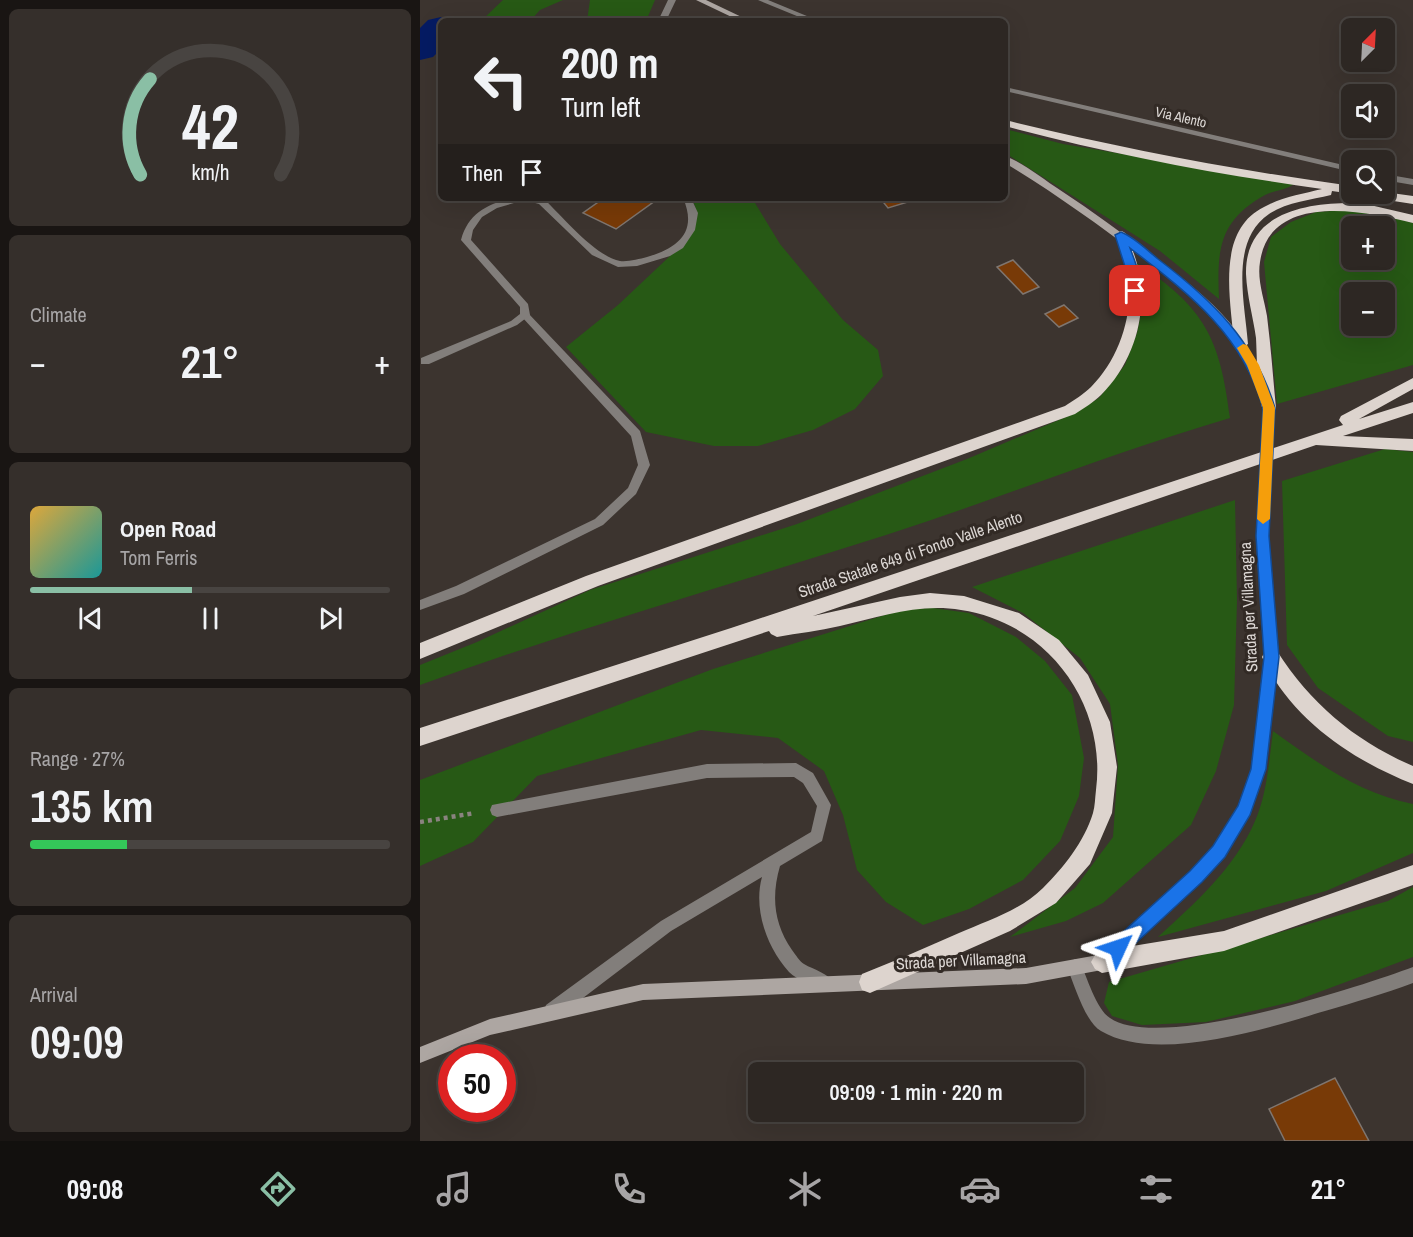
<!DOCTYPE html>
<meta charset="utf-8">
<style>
body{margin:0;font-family:"Archivo Narrow",sans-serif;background:#352f2b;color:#f1f3f6;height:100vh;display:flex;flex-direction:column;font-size:22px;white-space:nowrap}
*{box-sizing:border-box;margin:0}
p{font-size:20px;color:#a7a5a6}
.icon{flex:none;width:33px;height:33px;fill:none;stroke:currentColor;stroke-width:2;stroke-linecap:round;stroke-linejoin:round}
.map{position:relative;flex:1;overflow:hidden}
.panel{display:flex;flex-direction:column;gap:9px;padding:9px;background:#191513;width:420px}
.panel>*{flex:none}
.banner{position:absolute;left:18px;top:18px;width:570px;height:183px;border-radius:9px;box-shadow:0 6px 24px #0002,0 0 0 2px #484441;background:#2d2723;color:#f1f3f6;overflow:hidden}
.needle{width:39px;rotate:24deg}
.buttons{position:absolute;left:921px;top:18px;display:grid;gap:12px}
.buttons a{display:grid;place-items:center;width:54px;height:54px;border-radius:9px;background:#2d2723;box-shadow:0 6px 24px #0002,0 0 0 2px #484441;font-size:30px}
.speed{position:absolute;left:18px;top:1044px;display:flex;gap:12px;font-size:30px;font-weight:700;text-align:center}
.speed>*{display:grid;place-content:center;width:78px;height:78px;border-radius:50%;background:#2d2723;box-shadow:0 6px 24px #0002,0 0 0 2px #484441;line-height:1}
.speed .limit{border:9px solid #d22;background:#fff;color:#111}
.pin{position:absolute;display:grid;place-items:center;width:51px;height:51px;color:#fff;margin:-26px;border-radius:12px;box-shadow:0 3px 9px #0006}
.me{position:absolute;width:66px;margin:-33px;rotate:48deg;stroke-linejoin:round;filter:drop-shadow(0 0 4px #0008)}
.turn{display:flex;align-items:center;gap:21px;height:126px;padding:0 24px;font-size:27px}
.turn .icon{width:78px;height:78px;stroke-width:2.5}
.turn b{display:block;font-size:42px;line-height:51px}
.then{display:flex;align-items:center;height:57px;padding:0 24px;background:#0003;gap:12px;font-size:22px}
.big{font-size:45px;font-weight:600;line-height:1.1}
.panel .widget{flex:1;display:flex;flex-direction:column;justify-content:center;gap:9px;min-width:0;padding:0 21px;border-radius:9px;background:#352f2b}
.panel .dial{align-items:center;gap:0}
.dial svg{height:156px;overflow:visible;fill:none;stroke:#484441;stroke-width:7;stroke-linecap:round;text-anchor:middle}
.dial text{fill:#f1f3f6;stroke:none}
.song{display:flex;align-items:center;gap:18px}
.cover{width:72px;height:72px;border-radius:9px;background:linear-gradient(135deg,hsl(40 70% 55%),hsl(180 70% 35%))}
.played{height:6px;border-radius:3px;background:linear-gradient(90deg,#8abfa5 45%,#484441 45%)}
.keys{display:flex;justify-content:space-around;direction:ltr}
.heat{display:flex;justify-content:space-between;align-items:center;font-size:33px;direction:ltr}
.charge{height:9px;border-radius:4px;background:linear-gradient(90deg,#34c759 27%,#484441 0)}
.trip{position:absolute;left:328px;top:1062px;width:336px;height:60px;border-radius:9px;background:#2d2723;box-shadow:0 6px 24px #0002,0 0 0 2px #484441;font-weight:600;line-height:60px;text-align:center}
.dock{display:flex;height:96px;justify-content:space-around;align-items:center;background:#12100e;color:#a7a5a6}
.dock .icon{width:42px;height:42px}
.dock .active{color:#8abfa5}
.dock b{font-size:27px;color:#f1f3f6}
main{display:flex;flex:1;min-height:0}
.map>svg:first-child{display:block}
.green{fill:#275915;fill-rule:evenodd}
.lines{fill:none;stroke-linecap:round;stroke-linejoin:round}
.river{fill:#051b63;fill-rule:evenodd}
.building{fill:#783a07;stroke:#7f7670;stroke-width:1.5}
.path{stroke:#8a837f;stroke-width:4.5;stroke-dasharray:4 4;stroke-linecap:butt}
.service{fill:#827e7b;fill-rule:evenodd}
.minor{fill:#827e7b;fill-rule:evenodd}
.tertiary{fill:#827e7b;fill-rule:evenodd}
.secondary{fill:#ada6a2;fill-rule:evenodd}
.trunk{fill:#ddd4ce;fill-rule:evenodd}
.route{fill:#1a73e8;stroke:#114b97;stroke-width:1.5}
.slow{fill:#f59e0b}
.labels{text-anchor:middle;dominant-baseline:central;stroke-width:6;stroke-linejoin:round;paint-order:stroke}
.far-street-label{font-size:14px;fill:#dcd7d4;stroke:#322a25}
.street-label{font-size:16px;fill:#dcd7d4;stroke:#322a25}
</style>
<main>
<section class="panel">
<div class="widget dial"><svg viewBox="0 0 100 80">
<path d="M14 69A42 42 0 1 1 86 69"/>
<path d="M14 69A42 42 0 0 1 19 20" stroke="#8abfa5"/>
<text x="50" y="56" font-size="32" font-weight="700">42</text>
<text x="50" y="72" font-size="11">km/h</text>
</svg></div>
<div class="widget"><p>Climate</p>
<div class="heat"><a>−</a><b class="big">21°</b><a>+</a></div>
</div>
<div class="widget">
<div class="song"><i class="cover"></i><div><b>Open Road</b><p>Tom Ferris</p></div></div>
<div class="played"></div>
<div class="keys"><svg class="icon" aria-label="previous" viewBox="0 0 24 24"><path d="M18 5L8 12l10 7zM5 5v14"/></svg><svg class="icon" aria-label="pause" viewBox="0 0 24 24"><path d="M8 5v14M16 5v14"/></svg><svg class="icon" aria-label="next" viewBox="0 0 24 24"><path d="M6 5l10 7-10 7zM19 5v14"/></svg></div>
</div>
<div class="widget"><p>Range · 27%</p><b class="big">135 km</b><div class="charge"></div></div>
<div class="widget"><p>Arrival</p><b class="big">09:09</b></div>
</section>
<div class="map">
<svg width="993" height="1141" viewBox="0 0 993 1141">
<rect width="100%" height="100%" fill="#3c342f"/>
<path class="green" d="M83 0H143L120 10 110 21H61Z
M170 0H235L226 21H167Z
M585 129 643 144 875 183C866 191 854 190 845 195 798 221 797 251 799 299L740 251 585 153Z
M272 198H332L360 244 423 320 458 350 463 376 435 409 393 430 338 446H294L226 432 146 347 198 305 268 239 275 220 276 209Z
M927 210 954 212 993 223V365L857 404 844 262 851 237 871 222 896 212ZM932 226H964V260H932ZM932 292H964V326H932Z
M717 263C785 308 800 338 810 418 694 452 581 498 466 535 310 585 154 629 0 685V665L57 642 170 590 377 524 547 459 653 414 679 398 705 365 717 333 722 309 724 287Z
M965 449 993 452V742L968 736 898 688 867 645 862 481Z
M815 500 817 600 814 705 796 771 771 825 683 903 646 921 590 937 655 888 693 837 698 765 690 704 660 658 603 613 552 587Z
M513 608 549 613 596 637 625 661 652 695 664 758 659 796 640 841 603 880 549 909 503 925 466 902 437 870 423 815 404 771 358 738 281 730 117 776 53 842 0 866V780L293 669 484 609Z
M853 731C896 762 940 794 993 804V853L906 891 738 937C774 904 815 868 835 821 847 794 849 761 853 731Z
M993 887V957L875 1001 786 1022 722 1025 692 1016 684 1003 689 982 968 901Z"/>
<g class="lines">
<path class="river" d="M21 17 34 21H21V49L13 57 0 60V28L8 20Z"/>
</g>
<path class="building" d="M184 198H222L232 203 196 229 163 213Z
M460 198H497L498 199 468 208Z
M593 260 619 287 603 294 577 267Z
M644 305 658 318 639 327 625 314Z
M915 1078 949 1141H865L849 1109Z"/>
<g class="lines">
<path class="path" d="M0 822 55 813"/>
<path class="service" d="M105 312 108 313 220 431 230 465 216 494 183 525 44 594 0 610V600L36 586 175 519 208 488 218 465 211 436 102 317 100 315Z
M655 959 660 962C667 977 676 1009 690 1018 739 1052 937 988 993 967V983C964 994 935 1002 905 1011 848 1028 736 1064 681 1031 665 1022 654 984 647 967L650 962Z"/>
<path class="minor" d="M248 0H256L246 21H238Z
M91 198H117L125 200C143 217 175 256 200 261 208 262 219 259 227 257 258 248 278 232 263 198H271L278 213 275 230 263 248 250 256 217 266 198 267 172 255 119 204 104 200 77 208 62 217 53 230 51 240 108 304 110 315 97 325 9 364H1V358L91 321 100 314V307L41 240C48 214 66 205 91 198Z
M376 763 393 773 411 805 402 841 360 866C351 897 354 924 372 950 376 955 379 961 384 964 394 970 409 973 414 984L412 990 406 992C395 987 377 980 369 972 347 948 333 909 342 877L251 931 138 1017 132 1019 126 1017 124 1011 126 1005 241 921 391 832 397 806 383 783 374 777 287 778 77 817 72 815 70 810 72 805 287 764Z"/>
<path class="tertiary" d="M338 0H348L399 21H389Z
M585 87 932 167V172L585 91Z
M964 174 993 179V185L964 180Z"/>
<path class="secondary" d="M276 0H286L330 21H320Z
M585 156C604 163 623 179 640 190 672 211 703 234 734 257 761 277 788 297 810 323 831 348 845 377 854 408L848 536 857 657 845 769 829 815 804 856 781 882 687 967 682 970 606 984 223 1000 70 1035 0 1063V1047L70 1019 223 984 606 968 678 955 771 872 794 846 818 806 831 769 845 657 836 536 844 408C835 380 823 354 806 331 783 302 753 281 724 259 679 225 633 192 585 163Z"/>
<path class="trunk" d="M585 120C700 148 814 170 932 186L933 194 912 191 911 195C891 200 867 202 849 214 809 241 825 303 828 344L821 349 814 344C811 301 795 231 844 207 862 197 882 194 902 189 795 174 689 154 585 126Z
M964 192 993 196V204L954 198 948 194Z
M926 203 950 205 993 215V223C946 211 850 191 840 262 837 280 844 298 847 316 851 347 853 378 856 408L854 412H844C837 399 837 356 836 338 833 317 827 296 826 274 825 216 879 204 926 203Z
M701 231C710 233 711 246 714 254 731 302 718 358 681 395 674 402 664 408 655 414L178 586 0 659V643L166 576 645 406C654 400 664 394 671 387 699 359 714 314 708 275 705 261 699 248 695 235Z
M993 378V389L939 419 993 402V413L923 436 993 439V451L896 445 393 616 480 597 510 593 544 596 599 613 639 640 668 675 690 722 697 767 692 813 670 864 636 903 590 931 450 993 442 990 439 982 442 974C475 961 507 947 539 933 567 921 601 910 623 888 644 867 664 842 673 813 675 806 675 798 676 790 687 704 628 623 541 610 498 603 461 617 420 626 399 631 378 633 357 637L351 634 349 631 0 746V728L311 628 923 425 919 420 921 416Z
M851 649 857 651C891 704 935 741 993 766V784C932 760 871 719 842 657L845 651Z
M993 865V885L804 951 682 973 675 969 671 962 675 955 682 951 804 931Z"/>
</g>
<path class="route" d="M701 232C714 237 727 250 738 259 792 300 835 341 855 408L849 536 859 657 846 769 830 815 805 857 782 882 704 954 698 957 692 954 689 948 692 942 770 871 793 846 818 806 831 769 844 657 836 536 843 408C822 333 769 294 710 248 715 262 723 279 719 293H711L708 276 695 235Z"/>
<path class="slow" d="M823 344 827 345 839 365 855 408 850 519 843 524 837 519 843 408 827 365 817 348Z"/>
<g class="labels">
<g class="far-street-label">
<text transform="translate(761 117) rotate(13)">Via Alento</text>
</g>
<g class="street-label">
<text transform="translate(490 554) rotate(-19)">Strada Statale 649 di Fondo Valle Alento</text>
<text transform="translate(828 607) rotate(-93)">Strada per Villamagna</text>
<text transform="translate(541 960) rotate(-3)">Strada per Villamagna</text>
</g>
</g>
</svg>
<div class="buttons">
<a><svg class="needle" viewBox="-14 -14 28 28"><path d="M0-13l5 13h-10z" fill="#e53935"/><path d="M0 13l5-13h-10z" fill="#a7a5a6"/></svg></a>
<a><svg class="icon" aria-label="sound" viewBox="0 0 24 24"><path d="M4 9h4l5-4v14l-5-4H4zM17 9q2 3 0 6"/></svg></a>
<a><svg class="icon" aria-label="search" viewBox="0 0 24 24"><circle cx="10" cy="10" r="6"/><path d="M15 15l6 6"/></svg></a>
<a>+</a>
<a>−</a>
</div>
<div class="speed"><div class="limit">50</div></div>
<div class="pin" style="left:715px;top:291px;background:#d93025"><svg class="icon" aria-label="arrive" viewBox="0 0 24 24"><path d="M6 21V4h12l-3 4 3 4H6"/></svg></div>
<svg class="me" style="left:698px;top:948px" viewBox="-20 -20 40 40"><path d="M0-17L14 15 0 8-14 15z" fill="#1a73e8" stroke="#fff" stroke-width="4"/></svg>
<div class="trip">09:09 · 1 min · 220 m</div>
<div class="banner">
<div class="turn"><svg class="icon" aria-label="left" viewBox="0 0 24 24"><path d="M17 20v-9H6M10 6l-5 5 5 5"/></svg><div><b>200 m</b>Turn left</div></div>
<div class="then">Then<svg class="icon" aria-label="arrive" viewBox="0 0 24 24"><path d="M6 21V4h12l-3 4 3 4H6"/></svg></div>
</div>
</div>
</main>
<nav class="dock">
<b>09:08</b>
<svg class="icon active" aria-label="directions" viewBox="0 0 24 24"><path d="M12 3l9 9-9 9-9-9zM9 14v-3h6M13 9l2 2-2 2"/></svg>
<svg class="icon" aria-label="music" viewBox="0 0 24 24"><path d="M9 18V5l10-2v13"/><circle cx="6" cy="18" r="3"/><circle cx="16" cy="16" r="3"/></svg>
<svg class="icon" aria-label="phone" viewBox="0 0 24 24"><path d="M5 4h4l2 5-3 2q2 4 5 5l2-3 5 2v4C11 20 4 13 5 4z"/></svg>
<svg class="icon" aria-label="climate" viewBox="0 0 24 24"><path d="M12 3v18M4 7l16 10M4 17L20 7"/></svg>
<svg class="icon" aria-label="car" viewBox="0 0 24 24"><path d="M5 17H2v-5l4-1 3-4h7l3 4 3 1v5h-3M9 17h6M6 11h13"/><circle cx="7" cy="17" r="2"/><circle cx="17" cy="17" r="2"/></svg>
<svg class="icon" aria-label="filters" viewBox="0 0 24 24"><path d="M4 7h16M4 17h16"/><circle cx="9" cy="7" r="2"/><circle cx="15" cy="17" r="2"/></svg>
<b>21°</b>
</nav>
